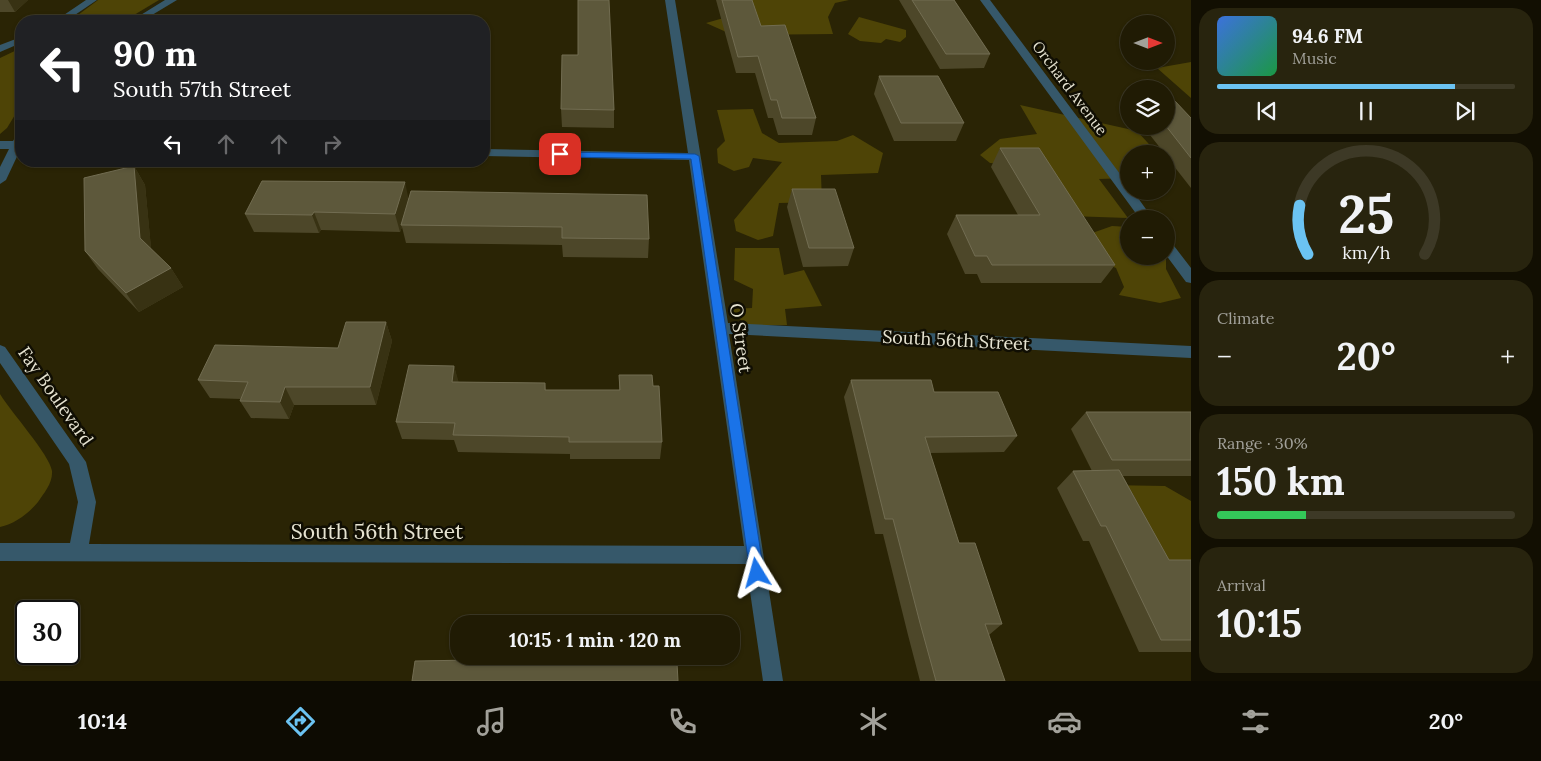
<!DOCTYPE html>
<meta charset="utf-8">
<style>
body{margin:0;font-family:Lora,serif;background:#28240e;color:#f1f3f6;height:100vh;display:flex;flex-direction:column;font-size:19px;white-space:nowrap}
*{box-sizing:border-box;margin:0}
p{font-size:16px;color:#a2a19a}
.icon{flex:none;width:28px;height:28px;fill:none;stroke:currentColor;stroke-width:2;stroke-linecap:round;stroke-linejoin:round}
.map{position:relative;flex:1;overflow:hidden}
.side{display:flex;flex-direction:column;gap:8px;padding:8px;background:#120f02;width:350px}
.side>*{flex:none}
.hud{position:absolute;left:15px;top:15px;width:475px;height:152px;border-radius:20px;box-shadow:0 1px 4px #0004,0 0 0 1px #3d3926;background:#202124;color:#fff;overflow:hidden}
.needle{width:32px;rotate:90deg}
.fabs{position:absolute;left:1120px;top:15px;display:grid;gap:10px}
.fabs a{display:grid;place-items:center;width:55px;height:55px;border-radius:50%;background:#201b04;box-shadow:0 1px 4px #0004,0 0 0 1px #3d3926;font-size:25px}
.speed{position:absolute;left:15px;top:600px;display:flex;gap:10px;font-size:25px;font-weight:700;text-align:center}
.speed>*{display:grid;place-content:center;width:65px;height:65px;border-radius:50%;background:#201b04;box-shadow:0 1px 4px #0004,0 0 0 1px #3d3926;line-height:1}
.speed .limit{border:2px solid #111;border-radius:8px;background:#fff;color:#111}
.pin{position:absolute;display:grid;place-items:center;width:42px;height:42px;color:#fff;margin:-21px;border-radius:10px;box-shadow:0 2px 8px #0006}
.me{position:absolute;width:55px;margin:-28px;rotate:352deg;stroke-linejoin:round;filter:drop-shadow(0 0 4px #0008)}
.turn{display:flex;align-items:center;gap:18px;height:105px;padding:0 15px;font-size:22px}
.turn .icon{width:65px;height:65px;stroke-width:2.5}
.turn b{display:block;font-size:35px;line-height:42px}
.lanes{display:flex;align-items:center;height:48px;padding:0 15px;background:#0003;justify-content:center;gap:25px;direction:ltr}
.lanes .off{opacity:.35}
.big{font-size:38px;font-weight:700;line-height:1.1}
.side .tile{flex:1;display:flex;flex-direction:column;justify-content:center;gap:8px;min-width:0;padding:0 18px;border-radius:20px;background:#28240e}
.side .dial{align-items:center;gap:0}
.dial svg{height:130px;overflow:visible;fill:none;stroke:#3d3926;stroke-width:7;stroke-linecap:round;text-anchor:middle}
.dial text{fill:#f1f3f6;stroke:none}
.song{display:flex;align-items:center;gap:15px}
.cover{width:60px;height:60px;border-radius:8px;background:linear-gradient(135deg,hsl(220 70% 55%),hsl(140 70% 35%))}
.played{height:5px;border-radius:2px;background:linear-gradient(90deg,#6bc3f2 80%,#3d3926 80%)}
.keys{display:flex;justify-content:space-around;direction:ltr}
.heat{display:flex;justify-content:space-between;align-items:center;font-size:28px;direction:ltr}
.charge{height:8px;border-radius:4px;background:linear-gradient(90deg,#34c759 30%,#3d3926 0)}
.trip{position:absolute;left:450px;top:615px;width:290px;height:50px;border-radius:20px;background:#201b04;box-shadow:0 1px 4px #0004,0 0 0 1px #3d3926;font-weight:700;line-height:50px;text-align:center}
.dock{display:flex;height:80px;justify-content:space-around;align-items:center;background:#0d0b02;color:#a2a19a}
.dock .icon{width:35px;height:35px}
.dock .current{color:#6bc3f2}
.dock b{font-size:22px;color:#f1f3f6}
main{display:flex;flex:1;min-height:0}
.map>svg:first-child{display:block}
.green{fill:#4e4406}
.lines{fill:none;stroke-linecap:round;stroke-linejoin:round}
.minor{fill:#36586a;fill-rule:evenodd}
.wall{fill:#4d4729}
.shaded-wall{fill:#383213}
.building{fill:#5d583b;stroke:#726d52}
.route{fill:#1a73e8;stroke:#114b97}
.labels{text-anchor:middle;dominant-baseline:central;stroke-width:5;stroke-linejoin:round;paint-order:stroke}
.far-street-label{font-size:15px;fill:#e6e3d1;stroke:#100e03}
.street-label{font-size:18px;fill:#e6e3d1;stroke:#100e03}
.near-street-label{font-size:21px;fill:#e6e3d1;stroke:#100e03}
</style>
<main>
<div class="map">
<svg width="1191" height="681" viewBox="0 0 1191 681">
<rect width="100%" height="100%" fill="#2a2405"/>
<path class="green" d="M98 0H159L124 21H70Z
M748 0H849L835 3 828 17 833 34 733 35 706 23 752 10Z
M859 17 906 30V37L900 42 886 39 881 43 860 41 848 34Z
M21 48V105L7 128 0 134V58Z
M1191 62V98L1157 68Z
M1020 105 1137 131 1158 154H1129V178L1099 179 1128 218 1069 216 1030 165 990 163 980 155 1000 139 1037 134Z
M753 109 762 133 779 143 837 141 853 135 883 153 878 173 821 175 822 202 779 203 773 236 758 240 736 231 734 220 782 162 753 158 749 167 734 171 718 163 717 149 725 141 717 110Z
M1112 226 1129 227V256L1166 255V269L1181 298 1160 303 1119 295 1124 287 1116 268 1098 260 1081 237Z
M735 248H779L784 275 804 270 822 306 785 309 787 325H745L731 309 752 308 753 289 734 280Z
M0 394C10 411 50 455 52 471 53 483 44 493 38 502 29 513 15 524 0 527Z
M1107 485 1165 486 1191 501V581L1137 541Z"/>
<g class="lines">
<path class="minor" d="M86 0H97L66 21H55Z
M165 0H177L142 21H131Z
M665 0H675L728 323 1191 346V358L729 334 783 681H763L746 564 0 561V543H70L78 502 69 464 0 363V345L5 347 86 462 96 502 89 544 744 546 689 160 484 156V149L688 153Z
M980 0H990L1129 186V191H1133L1153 219H1140Z
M21 37V43L0 52V45Z
M21 133V148L6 180 0 184V167L9 149H0V141H13L17 134Z
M1166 241 1171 242 1191 268V283L1186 282 1166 255Z"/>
</g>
<path class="wall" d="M0 0H28L15 12H0Z
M716 0H752L761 26 816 118 812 135H778L773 118H768L755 73H736Z
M899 0H954L990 54 984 68 940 69Z
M879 76 964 123 956 141H894L874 94Z
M561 109 614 110V128L562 127Z
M1191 118V188L1166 156V154H1165L1146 130 1149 126H1166Z
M1000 148 1115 265 1101 283H981L977 274H965L947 234 956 215H1018L991 167Z
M134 166 145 185 151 249 171 268 183 287 139 312 98 269 85 251Z
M792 189 854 248 848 266 803 267 787 207Z
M409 198 649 239 648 258 563 257 562 245 406 243 402 227 400 232 321 230 319 233 254 232 245 214Z
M386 322 392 341 376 405H294L289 419 251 418 240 401 241 399 210 398 198 380 338 348Z
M454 366 458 382 545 383 546 390H619V375L653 386 662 442 660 459H570V454L458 452 454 440 402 439 396 422Z
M851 380 934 392 1017 436 1004 452 930 453 959 543 1002 624 989 635 1005 681H920L908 635 883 534H875L844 397Z
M1086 412H1191V476H1123L1169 560H1191V652H1139L1089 541H1083L1057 488 1073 471H1092L1071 429Z"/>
<path class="shaded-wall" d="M8 0H28L15 12Z
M134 166 145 185 152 257 140 238Z
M405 182 409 201 401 225 402 227 400 232 395 214Z
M314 212 321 230 319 233 312 215Z
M171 268 183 287 139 312 126 293Z
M386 322 392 341 376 405 370 387Z
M454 366 459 383 452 382Z
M285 387 294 405 289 419 280 402Z"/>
<path class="building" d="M578 0H609L614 110 561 109 562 55H578Z
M722 0H752L761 26 785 25 816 118H782L777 100H771L758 56 738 57Z
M912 0H954L990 54H946Z
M879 76H938L964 123H901Z
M1174 100 1191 118V158L1166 126V106Z
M1000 148H1039L1115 265H992L987 256H975L956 215H1040Z
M134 166 140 238 171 268 126 293 85 251 84 178Z
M262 181 405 182 395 214 314 212 312 215 245 214Z
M792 189H835L854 248H809Z
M411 191 647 195 649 239 562 238V227L401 225Z
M346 322H386L370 387H285L280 402 240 401 248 382 198 380 215 345 338 348Z
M409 365 454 366 452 382 545 383V390H620L619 375H652L653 386H659L662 442H569V437L453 435 455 423 396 422Z
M851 380H931L934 392H998L1017 436 925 437 959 543H975L1002 624H985L1005 681H936L920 623 893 519H885Z
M1086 412H1191V460H1112Z
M1119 470 1169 560H1191V640H1161L1106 526H1101L1073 471Z
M531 659V662L677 663 678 681H412L415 661Z"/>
<path class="route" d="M557 152 695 154 699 156 764 573 762 578 757 580 752 578 750 573 691 159 560 157 556 154Z"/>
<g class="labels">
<g class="far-street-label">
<text transform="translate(1070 88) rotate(53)">Orchard Avenue</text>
</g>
<g class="street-label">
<text transform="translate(741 338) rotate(82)">O Street</text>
<text transform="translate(956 340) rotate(3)">South 56th Street</text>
<text transform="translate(56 396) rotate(55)">Fay Boulevard</text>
</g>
<g class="near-street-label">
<text x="377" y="531">South 56th Street</text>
</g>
</g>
</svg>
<div class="fabs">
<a><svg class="needle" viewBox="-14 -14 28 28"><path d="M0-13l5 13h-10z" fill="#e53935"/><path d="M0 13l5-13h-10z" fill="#a2a19a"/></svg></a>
<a><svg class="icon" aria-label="layers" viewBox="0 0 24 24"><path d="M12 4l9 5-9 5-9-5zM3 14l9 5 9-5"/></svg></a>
<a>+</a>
<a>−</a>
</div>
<div class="speed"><div class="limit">30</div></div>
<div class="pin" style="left:560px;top:154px;background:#d93025"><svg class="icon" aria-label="arrive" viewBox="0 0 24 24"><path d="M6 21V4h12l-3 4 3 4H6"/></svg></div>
<svg class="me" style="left:757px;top:573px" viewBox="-20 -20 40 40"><path d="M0-17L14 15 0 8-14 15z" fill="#1a73e8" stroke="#fff" stroke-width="4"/></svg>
<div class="trip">10:15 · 1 min · 120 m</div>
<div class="hud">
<div class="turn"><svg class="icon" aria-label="left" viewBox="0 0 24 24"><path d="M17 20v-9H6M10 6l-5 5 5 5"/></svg><div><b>90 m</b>South 57th Street</div></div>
<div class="lanes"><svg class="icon" aria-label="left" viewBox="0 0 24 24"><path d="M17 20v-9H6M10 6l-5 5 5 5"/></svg><svg class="icon off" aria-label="ahead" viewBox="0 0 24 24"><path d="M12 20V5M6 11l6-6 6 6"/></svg><svg class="icon off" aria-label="ahead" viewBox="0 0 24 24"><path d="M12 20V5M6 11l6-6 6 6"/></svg><svg class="icon off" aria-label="right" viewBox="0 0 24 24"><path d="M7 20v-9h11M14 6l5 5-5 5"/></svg></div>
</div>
</div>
<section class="side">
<div class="tile">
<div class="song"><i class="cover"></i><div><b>94.6 FM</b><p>Music</p></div></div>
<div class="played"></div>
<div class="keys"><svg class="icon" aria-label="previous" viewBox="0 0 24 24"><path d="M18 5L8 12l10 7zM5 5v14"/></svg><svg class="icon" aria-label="pause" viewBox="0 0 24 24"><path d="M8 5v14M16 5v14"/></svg><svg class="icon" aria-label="next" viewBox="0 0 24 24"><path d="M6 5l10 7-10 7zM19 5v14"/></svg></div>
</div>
<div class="tile dial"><svg viewBox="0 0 100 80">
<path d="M14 69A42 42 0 1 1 86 69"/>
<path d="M14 69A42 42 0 0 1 9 39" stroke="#6bc3f2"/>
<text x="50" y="56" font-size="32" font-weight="700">25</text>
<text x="50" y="72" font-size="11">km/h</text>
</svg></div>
<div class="tile"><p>Climate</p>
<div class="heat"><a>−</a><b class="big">20°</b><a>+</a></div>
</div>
<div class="tile"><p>Range · 30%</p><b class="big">150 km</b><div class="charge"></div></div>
<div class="tile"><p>Arrival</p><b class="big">10:15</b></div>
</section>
</main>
<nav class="dock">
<b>10:14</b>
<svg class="icon current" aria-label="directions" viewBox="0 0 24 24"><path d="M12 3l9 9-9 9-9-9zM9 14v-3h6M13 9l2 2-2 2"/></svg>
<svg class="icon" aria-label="music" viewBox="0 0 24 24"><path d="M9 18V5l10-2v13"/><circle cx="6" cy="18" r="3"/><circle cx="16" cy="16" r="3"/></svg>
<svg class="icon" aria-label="phone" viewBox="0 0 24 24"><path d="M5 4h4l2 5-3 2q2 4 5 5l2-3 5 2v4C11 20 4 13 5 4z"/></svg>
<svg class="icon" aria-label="climate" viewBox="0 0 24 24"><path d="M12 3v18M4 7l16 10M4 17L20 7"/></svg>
<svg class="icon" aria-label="car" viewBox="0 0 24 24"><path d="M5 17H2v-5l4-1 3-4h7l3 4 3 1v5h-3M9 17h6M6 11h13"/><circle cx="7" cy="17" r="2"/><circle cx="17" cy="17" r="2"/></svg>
<svg class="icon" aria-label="filters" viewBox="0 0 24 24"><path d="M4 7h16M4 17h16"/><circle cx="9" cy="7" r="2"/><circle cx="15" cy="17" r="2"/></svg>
<b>20°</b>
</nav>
